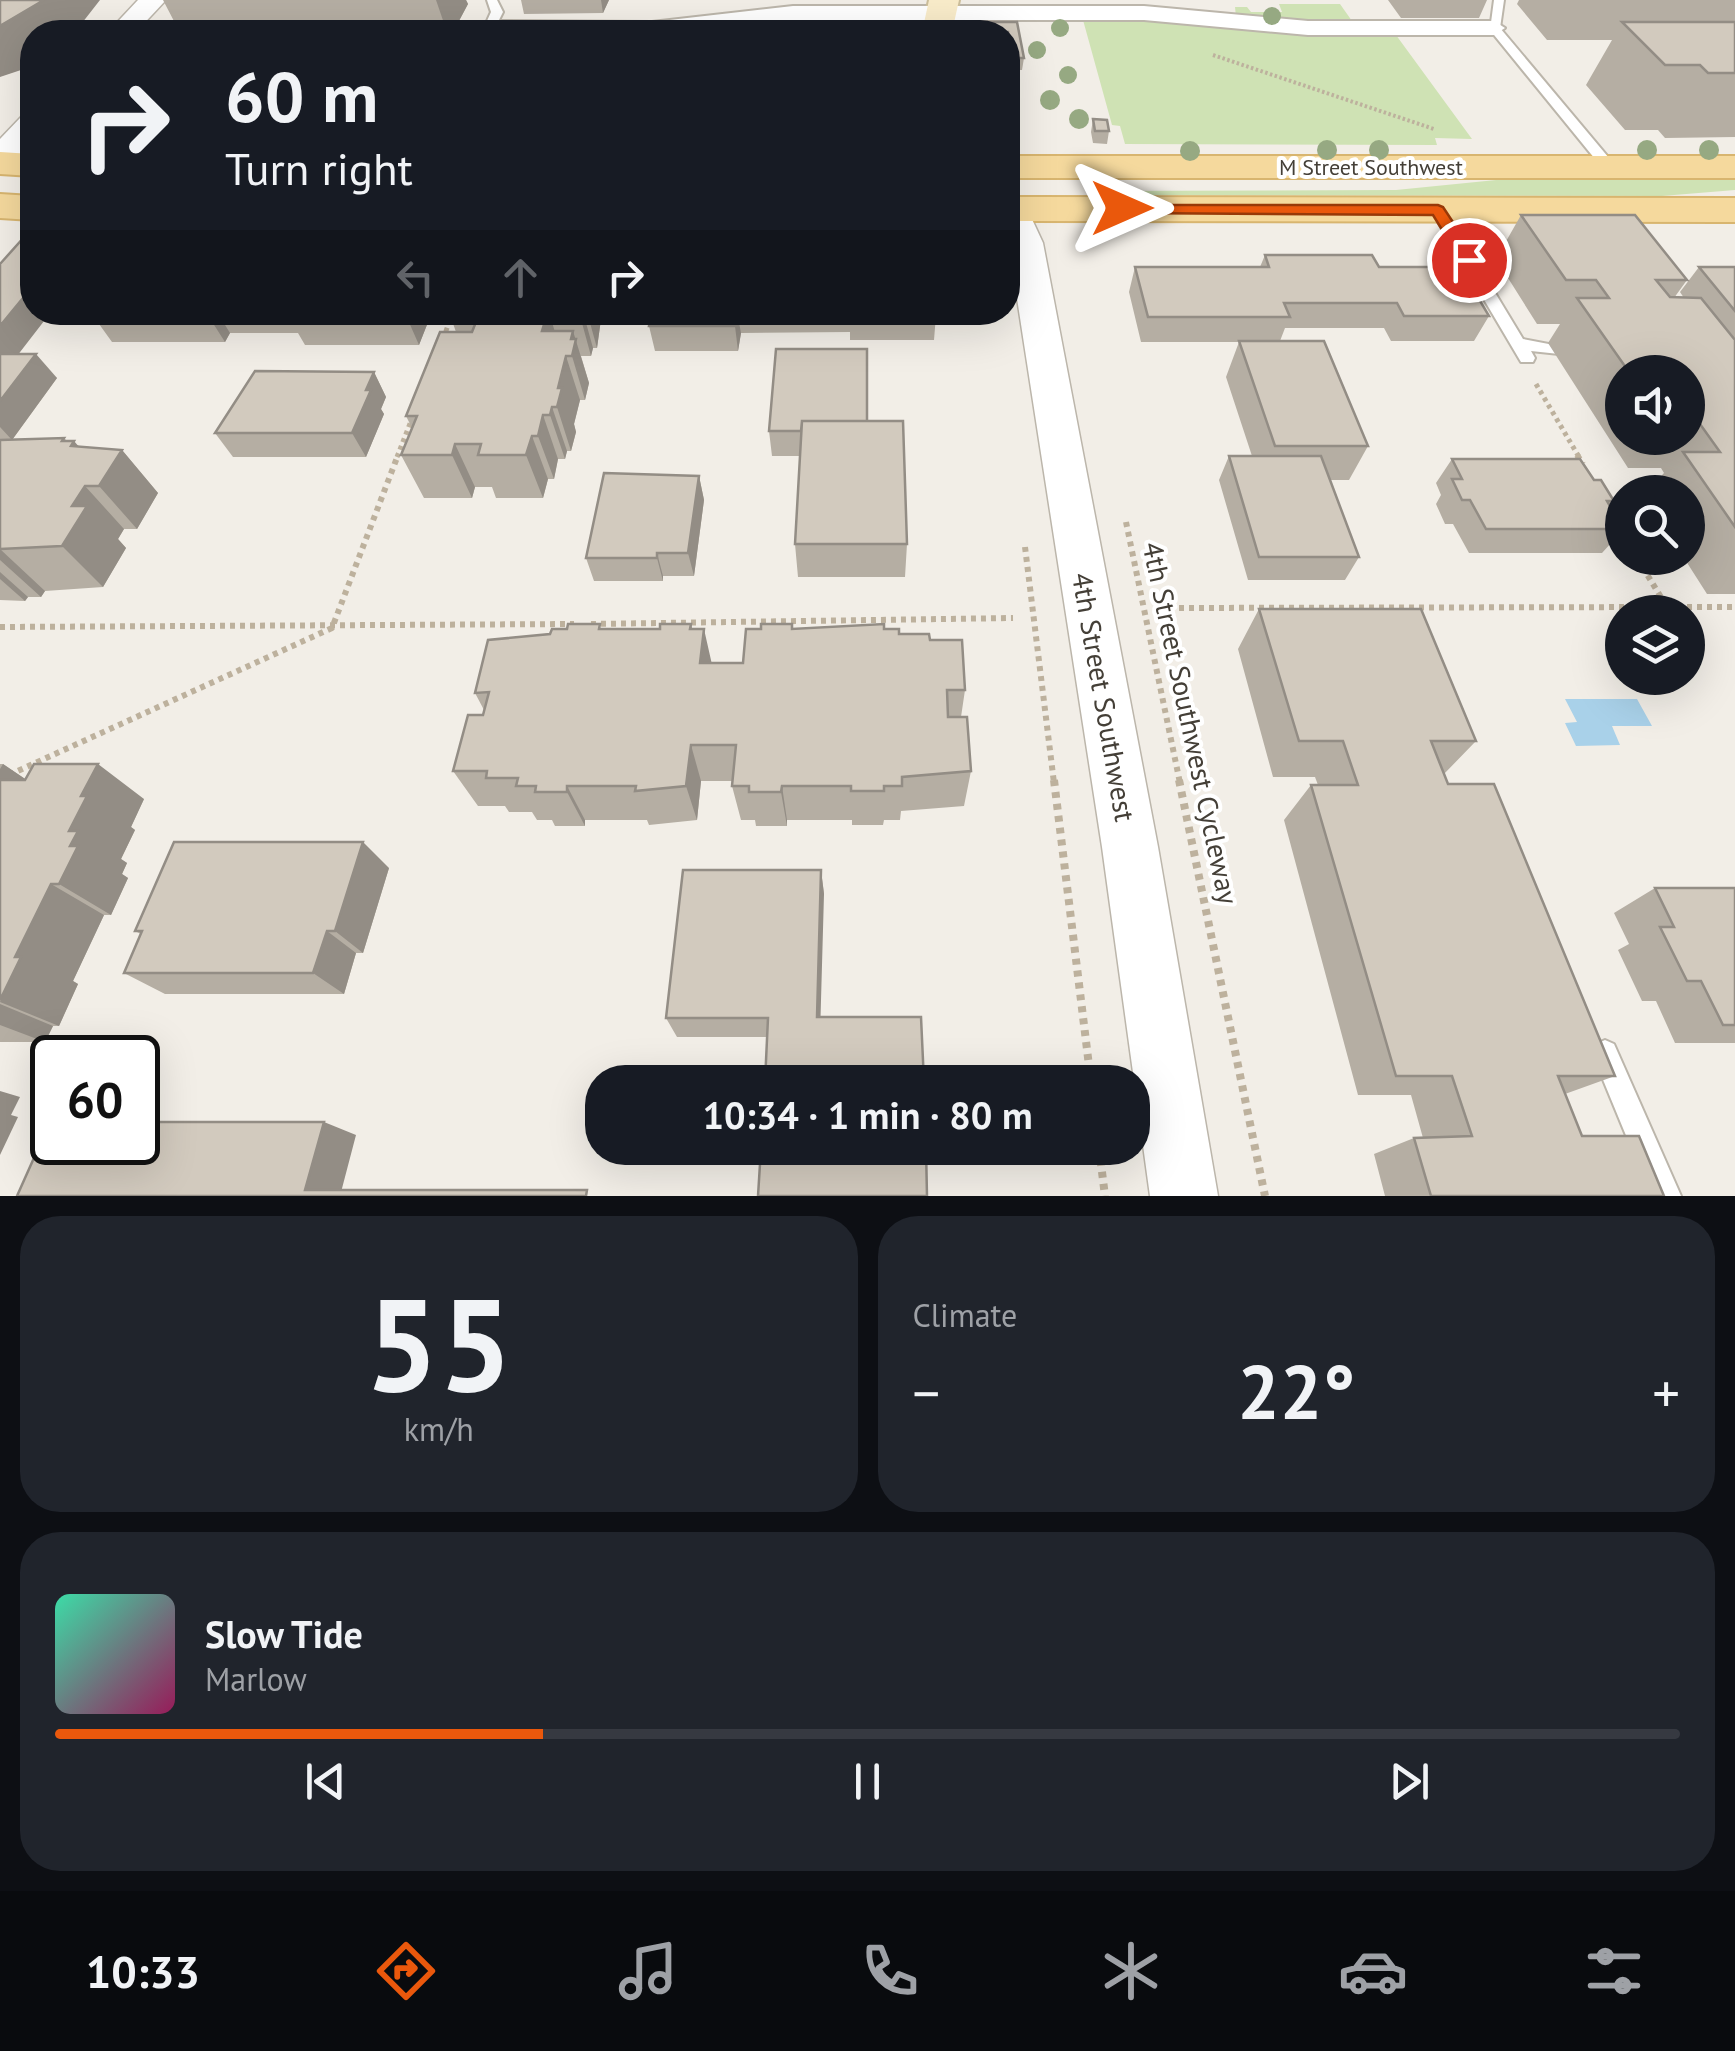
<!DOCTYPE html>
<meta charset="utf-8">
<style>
body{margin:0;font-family:"PT Sans",sans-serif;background:#20242c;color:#f1f3f6;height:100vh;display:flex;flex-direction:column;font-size:38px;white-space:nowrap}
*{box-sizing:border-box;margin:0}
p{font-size:32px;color:#9ea1a6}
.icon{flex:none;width:55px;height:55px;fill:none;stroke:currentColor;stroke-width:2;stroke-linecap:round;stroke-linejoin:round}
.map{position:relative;height:1196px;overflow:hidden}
.side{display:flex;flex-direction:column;gap:20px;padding:20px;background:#0d0f14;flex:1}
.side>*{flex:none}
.banner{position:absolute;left:20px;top:20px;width:1000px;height:305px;border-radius:40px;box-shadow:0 10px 40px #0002;background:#171b24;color:#f1f3f6;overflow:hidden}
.fabs{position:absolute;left:1605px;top:355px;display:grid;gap:20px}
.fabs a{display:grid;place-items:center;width:100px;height:100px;border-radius:50%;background:#171b24;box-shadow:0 10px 40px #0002;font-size:50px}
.speed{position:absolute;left:30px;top:1035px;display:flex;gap:20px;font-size:50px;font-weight:700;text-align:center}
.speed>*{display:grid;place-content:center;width:130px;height:130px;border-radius:50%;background:#171b24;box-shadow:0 10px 40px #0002;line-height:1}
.speed .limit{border:5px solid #111;border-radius:15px;background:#fff;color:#111}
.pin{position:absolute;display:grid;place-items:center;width:85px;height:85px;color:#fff;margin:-42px;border:5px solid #fff;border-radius:50%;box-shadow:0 2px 10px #0007}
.me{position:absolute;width:110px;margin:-55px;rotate:90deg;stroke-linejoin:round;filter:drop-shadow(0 0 8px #0008)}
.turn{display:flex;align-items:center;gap:35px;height:210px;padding:0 40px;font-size:45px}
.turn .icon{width:130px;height:130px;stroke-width:2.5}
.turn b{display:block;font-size:70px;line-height:85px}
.lanes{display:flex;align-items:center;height:95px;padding:0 40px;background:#0003;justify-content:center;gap:50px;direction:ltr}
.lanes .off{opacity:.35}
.big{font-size:75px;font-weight:800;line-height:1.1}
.side .card{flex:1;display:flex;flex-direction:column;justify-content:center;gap:15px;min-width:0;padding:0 35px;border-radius:40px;background:#20242c}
.side .dial{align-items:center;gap:0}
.dial b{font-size:130px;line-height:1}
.song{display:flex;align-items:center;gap:30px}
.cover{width:120px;height:120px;border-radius:15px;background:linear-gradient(135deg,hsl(160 70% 55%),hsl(330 70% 35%))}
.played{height:10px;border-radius:5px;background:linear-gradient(90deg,#ea580c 30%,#363941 30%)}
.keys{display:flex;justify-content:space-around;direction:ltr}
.heat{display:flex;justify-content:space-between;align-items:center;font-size:55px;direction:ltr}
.side .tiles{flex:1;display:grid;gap:20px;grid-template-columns:1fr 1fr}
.card:last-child{grid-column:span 2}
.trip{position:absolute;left:585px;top:1065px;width:565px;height:100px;border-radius:40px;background:#171b24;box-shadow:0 10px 40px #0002;font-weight:800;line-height:100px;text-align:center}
.tabs{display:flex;height:160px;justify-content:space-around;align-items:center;background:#090b0e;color:#9ea1a6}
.tabs .icon{width:70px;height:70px}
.tabs .active{color:#ea580c}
.tabs b{font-size:45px;color:#f1f3f6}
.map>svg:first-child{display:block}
.green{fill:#cfe2b4}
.water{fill:#a9d1e9}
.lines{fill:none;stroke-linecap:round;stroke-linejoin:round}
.service-casing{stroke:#bcb6ab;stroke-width:4}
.minor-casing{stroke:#bcb6ab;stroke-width:4}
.tertiary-casing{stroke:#bcb6ab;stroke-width:3}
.secondary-casing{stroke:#cdbf9b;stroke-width:4}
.primary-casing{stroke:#d8b56f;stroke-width:4}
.path-far3{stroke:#bdb19d;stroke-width:4;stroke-dasharray:2.5 2.5;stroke-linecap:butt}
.path-far2{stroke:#bdb19d;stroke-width:5;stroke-dasharray:4 4;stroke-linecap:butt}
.path-far1{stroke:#bdb19d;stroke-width:6;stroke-dasharray:5 5;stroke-linecap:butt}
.path{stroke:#bdb19d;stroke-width:8;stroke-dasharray:6 6;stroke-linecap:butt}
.service{fill:#fff;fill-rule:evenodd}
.minor{fill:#fff;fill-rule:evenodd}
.tertiary{fill:#fff;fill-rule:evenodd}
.secondary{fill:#f9ecca;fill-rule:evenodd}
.primary{fill:#f5d99d;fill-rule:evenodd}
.tree{fill:#96a982}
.wall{fill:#b5aea3;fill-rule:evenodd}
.shaded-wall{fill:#938d85}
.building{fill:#d2cabe;stroke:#938d85;stroke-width:2.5}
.route{fill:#ea580c;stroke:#983908;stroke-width:2.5}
.labels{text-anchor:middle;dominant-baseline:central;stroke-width:8;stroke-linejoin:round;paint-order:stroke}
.far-street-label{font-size:22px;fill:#443f37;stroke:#fff}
.street-label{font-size:28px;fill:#443f37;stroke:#fff}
</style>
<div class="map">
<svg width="1735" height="1196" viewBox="0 0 1735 1196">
<rect width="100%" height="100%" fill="#f2eee7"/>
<path class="green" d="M1279 4H1340L1352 21 1311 23 1236 17 1235 7H1247L1251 12H1282Z
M868 20 867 32H664L777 21Z
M1083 20C1188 20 1291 35 1396 35L1472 139 1435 138 1437 145 1125 144 1120 126 1112 125Z
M1496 180H1735V190L1662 196 1105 195 1097 191 1396 190Z"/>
<path class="water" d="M1565 699H1637L1652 726H1612L1620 745 1576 746 1565 723 1577 722Z"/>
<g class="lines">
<defs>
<path id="service" d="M487 0H497L503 12 493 32H482L491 12Z
M1494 0H1504L1500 28 1614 164V170H1604L1490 30Z
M1438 206 1445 210 1523 339 1559 346V354L1531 351 1535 358 1533 362H1521L1431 210Z
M1605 1040 1614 1044 1681 1196H1651L1592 1053 1596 1044Z"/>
<path id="minor" d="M793 6H1144L1308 21H1494L1505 28 1494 35H1308L1144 20H793L681 32H483L480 28 491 21 652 22Z"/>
<path id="tertiary" d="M138 0H166L136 32H108Z
M32 114V141L11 165 0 168V139L21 117Z
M1012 199 1024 202 1043 243 1158 847 1218 1196H1150L1102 847 1008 240V200Z"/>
<path id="secondary" d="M929 0H959L952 32H922Z"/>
<path id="primary" d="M0 152 32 154V176L0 174Z
M1008 156H1735V178H1008Z
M0 194 32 196V220L0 218Z
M1008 197 1735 198V222L1008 221Z"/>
</defs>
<use href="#service" class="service-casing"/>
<use href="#minor" class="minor-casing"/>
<use href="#tertiary" class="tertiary-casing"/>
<use href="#secondary" class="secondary-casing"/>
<use href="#primary" class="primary-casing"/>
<path class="path-far3" d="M1213 55 1434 129"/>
<path class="path-far2" d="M443 339 453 312
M1536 384 1579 457
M397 457 413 416"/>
<path class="path-far1" d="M1577 455 1583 464
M1126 522 1180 783
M1025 547 1054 783
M1667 607H1735
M1169 608 1667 607 1637 558
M591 624 1013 618
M0 627 574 624
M0 779 332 628 398 455"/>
<path class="path" d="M1054 780 1091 1082
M1179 780 1265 1196
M1099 1148 1105 1196"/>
<use href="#service" class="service"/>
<use href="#minor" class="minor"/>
<use href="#tertiary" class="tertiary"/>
<use href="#secondary" class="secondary"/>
<use href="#primary" class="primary"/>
</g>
<g class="tree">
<circle cx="1272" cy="16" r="9"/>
<circle cx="1060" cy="28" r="9"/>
<circle cx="1037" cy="50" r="9"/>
<circle cx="1068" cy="75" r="9"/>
<circle cx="1050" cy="100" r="10"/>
<circle cx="1079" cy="119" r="10"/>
<circle cx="1327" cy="150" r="10"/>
<circle cx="1379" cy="150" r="10"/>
<circle cx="1647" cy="150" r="10"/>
<circle cx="1709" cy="150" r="10"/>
<circle cx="1190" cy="151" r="10"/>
</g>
<path class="wall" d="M163 0H466L468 4 453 32H105L176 25Z
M521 0H609L603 13 524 14Z
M1388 0H1487L1479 18H1401Z
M1519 0H1735V137L1665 138 1658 130H1625L1586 85 1612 40H1547L1517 4Z
M974 22H1017L1024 58 1022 70H1008V32H973Z
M1093 119 1109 131 1107 144 1093 143 1091 132Z
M1521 215 1687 280 1674 298H1684L1680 292 1699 267H1735V594H1707L1684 558H1688V492H1646L1664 473 1661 468H1628L1548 343 1560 324H1537L1496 259ZM1622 372H1688V438H1622Z
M1265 255 1489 316 1474 341H1391L1384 328H1285L1280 341 1368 446 1349 480H1330L1359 557 1345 580H1248L1219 480 1229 456H1252L1226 377 1239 342H1141L1129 292 1135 267H1260Z
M0 264 19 354 57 378 12 440 64 438 67 441 79 446 122 450 158 493 137 529H124L118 539 126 548 103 587 45 591 41 597H28L25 601 0 600Z
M97 312H432L419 345H305L298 333H230L225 342H112L94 317Z
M449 312H602L597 348H593L591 356H581L589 383 585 400H580L574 424 576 432 571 451H567L565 459H558L554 479H548L543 498H496L492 487H475L472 498H424L401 455 412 428 406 416 456 332Z
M652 312H936V315L934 340H850V332L741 333 738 351H655L649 326Z
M374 372 386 397 381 409 384 414 366 457H233L215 433Z
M867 421 907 544 905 577H798L795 544 800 456H772L769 431Z
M1452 459 1594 480 1614 501 1610 506 1622 527V531L1602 553H1469L1453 524H1445L1436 504 1441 495 1436 483Z
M699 476 704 500 694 576H663V581H594L586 558Z
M1259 609 1476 741 1444 774 1448 784 1615 1076 1565 1094 1582 1136 1664 1196H1385L1374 1154 1414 1138H1423L1411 1095H1358L1284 820 1311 785H1318L1315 777H1273L1238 649Z
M602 629H692L711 663H743L793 629H884L899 634 930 640 965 690 961 717 971 771 964 806 901 811 900 820H884L883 825H852V820H787V826H756L755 820H741L732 786 733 781H701L697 820 649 825 647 820H585V826H555L552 820H537L532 812H509L505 806H478L453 771 483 715 484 710 475 693Z
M0 764H3L25 779 144 799 131 827 135 830 121 859 127 863 122 874 128 878 111 915H104L73 981 78 984 59 1026H53L45 1042H0Z
M389 868 363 953H356L344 994H165L124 973 141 934 135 931Z
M821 870 824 894 767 1037H677L666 1018Z
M1655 888H1735V1043H1675L1656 1001H1642L1618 950 1629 944 1614 913Z"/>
<path class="shaded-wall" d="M44 0H100L75 32H32V64L24 69 0 77V26Z
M436 0H466L468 4 453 32H447Z
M601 0H609L603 13Z
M402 22 406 32H395Z
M32 287V312H51L0 378V326Z
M212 312H217L230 333 225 342 209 317Z
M411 312H432L419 345 408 320Z
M549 312 562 356 542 331Z
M579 312H583L593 348 591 356Z
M587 312H602L597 348Z
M737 312 741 333 738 351 735 326Z
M573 331 589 383 585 400 572 356 571 339Z
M36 354 57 378 12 440 0 427V401Z
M566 356 580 400 574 424 576 432 571 451 557 407 558 388Z
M374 372 386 397 381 409 384 414 366 457 352 433 366 390Z
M552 407 567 451 565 459 550 415Z
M543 415 558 459 554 479 538 436Z
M532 436 548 479 543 498 526 455Z
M74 441 105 477 122 450 158 493 137 529 99 486 71 446Z
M455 444 475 487 472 498 452 455Z
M699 476 704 500 694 576 688 553Z
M85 486 124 529 118 539 126 548 103 587 62 546 72 506Z
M0 549 45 591 41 597 0 560Z
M657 553 663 576V581L657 558Z
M0 572 28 597 25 601 0 579Z
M691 624 700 661 704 629 713 669 709 702 690 629Z
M691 745 701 781 697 820 686 786Z
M3 764 55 799 0 784V769Z
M98 764 144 799 131 827 135 830 121 859 127 863 122 874 128 878 111 915 59 884 70 846 69 831 81 796Z
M567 786 585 820V826L567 792Z
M782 786 787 820V826L781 792Z
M363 842 389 868 363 953 335 931Z
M821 870 824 894 820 1036 817 1017Z
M51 884 104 915 73 981 78 984 59 1026 0 1002 15 957Z
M327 931 356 953 344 994 313 973Z
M0 1004 53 1026 45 1042 0 1025Z
M0 1091 20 1097 11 1115 18 1117 0 1155Z
M324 1122 356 1135 340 1196 305 1190Z"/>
<path class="building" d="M0 0H44L0 26Z
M402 22 395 32H105L112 26Z
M974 22H1017L1024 58H1008V32H976Z
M1622 22H1735V73H1708L1700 65H1665Z
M1093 119 1107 120 1109 131H1095Z
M1521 215H1635L1687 280H1656L1670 297 1701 298 1735 340V527L1683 452H1720L1700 424 1688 425V372H1629L1577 298H1609L1596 280H1566Z
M26 235H32V287L0 326V264Z
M1265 255H1372L1379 267H1460L1489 316H1404L1397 303H1284L1290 317H1148L1135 267H1269Z
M1699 267H1735V311Z
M97 312H212L209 317H94Z
M296 312H411L408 320H291Z
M480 312H548L542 331H573L571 339H576L572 356H566L558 388H562L557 407H552L550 415H543L538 436H532L526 455H478L481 444H455L452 455H401L417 416H406L440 332H472Z
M652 312H737L735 326H649Z
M850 312H936V315H850Z
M1239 341H1324L1368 446H1275Z
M776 349H867V421H802L801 431H769Z
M0 354H36L0 401Z
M255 371 374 372 366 390H371L352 433H215Z
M802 421H903L907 544H795Z
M64 438 62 441H74L71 446 122 450 99 486H85L72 506H87L62 546 0 549V440Z
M1229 456H1321L1359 557H1259Z
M1452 459H1580L1594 480H1601L1614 501H1607L1622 527V529H1486L1470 500H1462L1452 479H1462Z
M604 473 699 476 688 553H657V558H586Z
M1259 609H1421L1476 741H1431L1448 784H1494L1615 1076H1558L1582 1136H1639L1664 1196H1431L1414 1138 1472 1136 1452 1076H1396L1311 785H1358L1343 741H1299Z
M568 624H600L599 629H660V624H691L690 629H704L700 663H743L746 629H761V624H792V629L884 624V629H899V634H929L930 640H962L965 690H947L948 717H967L971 771 902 777V786H884V791H851V786H782L781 792H749V786H732L736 745H691L686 786 635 791 636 786H567V792H535L536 786H516L518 778H486L487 771H453L468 715H483L489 692 475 693 488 640 550 634 552 629H567Z
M34 764H98L81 796H87L69 831H78L70 846H78L59 884H51L15 957H21L0 1000V780H25Z
M174 842H363L335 931H327L313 973H124L142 931H135Z
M683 870H821L817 1017H921L924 1082H765L768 1018H666Z
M1655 888H1735V1025H1723L1701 981H1687L1660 927H1674Z
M50 1122H52V1142H138V1122H324L305 1190H587L586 1196H17Z
M761 1148H926L927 1196H758Z"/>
<path class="route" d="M1116 205H1438L1443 207 1478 260 1463 264 1433 215 1122 213 1116 212Z"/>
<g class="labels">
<g class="far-street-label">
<text x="1371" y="167">M Street Southwest</text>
</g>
<g class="street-label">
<text transform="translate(1104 697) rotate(80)">4th Street Southwest</text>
<text transform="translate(1191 723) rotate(78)">4th Street Southwest Cycleway</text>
</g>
</g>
</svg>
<div class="fabs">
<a><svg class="icon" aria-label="sound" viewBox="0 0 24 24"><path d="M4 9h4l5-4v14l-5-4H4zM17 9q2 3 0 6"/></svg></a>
<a><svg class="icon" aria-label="search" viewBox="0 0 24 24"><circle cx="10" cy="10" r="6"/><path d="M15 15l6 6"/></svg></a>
<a><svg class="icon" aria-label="layers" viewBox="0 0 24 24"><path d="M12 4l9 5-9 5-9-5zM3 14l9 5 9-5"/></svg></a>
</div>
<div class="speed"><div class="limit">60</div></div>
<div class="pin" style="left:1469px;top:260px;background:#d93025"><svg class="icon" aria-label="arrive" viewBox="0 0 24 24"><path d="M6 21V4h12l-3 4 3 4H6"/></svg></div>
<svg class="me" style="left:1122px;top:208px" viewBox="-20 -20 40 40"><path d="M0-17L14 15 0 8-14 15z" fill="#ea580c" stroke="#fff" stroke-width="4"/></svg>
<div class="trip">10:34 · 1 min · 80 m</div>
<div class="banner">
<div class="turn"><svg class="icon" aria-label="right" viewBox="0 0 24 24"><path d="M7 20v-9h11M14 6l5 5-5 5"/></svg><div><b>60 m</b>Turn right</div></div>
<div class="lanes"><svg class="icon off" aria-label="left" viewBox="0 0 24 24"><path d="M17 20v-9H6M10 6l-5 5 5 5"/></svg><svg class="icon off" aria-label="ahead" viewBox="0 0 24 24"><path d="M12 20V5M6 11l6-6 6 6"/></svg><svg class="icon" aria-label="right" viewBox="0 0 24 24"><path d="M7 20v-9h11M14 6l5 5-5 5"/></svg></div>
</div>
</div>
<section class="side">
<div class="tiles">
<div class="card dial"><b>55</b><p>km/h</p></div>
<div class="card"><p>Climate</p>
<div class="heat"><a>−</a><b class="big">22°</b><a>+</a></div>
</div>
<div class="card">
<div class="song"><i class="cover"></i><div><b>Slow Tide</b><p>Marlow</p></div></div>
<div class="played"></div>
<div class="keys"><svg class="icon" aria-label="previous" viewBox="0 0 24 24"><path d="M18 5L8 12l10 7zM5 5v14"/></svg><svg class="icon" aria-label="pause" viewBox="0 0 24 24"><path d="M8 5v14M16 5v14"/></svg><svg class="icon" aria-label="next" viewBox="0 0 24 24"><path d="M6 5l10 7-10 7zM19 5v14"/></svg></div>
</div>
</div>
</section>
<nav class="tabs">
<b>10:33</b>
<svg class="icon active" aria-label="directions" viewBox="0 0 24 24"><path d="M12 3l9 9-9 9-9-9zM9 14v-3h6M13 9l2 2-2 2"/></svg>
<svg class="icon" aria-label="music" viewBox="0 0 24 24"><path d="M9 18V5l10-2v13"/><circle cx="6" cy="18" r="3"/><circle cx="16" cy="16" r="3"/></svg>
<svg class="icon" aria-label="phone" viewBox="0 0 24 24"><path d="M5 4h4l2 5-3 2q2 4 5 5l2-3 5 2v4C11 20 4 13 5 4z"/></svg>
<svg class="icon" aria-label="climate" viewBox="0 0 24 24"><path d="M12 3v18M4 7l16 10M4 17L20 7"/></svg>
<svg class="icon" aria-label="car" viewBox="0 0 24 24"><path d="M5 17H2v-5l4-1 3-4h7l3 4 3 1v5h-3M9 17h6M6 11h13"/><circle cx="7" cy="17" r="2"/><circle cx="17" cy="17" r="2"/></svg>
<svg class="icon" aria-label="filters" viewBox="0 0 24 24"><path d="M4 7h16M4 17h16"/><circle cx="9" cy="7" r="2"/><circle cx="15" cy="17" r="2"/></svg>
</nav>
